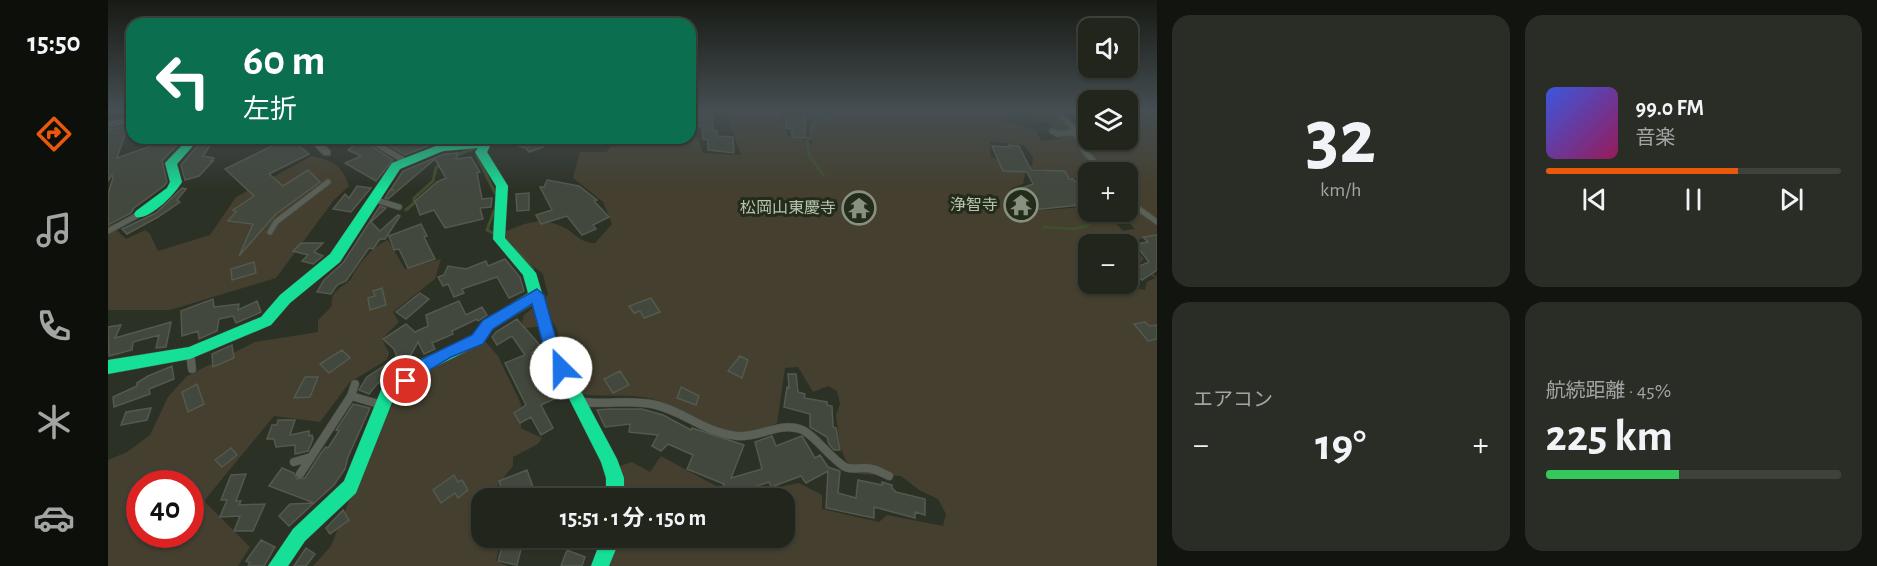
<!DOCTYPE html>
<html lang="ja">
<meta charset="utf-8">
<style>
body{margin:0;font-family:"Alegreya Sans","Noto Sans JP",sans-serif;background:#292d25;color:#f1f3f6;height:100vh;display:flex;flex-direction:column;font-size:22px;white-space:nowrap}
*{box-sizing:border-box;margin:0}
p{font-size:20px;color:#a2a5a3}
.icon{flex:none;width:33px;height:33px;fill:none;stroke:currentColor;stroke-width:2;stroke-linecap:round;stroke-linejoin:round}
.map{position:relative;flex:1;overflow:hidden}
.drawer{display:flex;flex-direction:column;gap:15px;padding:15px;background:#12140f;width:720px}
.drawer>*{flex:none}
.guide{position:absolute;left:18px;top:18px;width:570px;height:126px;border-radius:18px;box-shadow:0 2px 4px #0004,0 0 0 2px #3e423b;background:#0b6e4f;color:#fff;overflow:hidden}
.fabs{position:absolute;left:970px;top:18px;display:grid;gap:12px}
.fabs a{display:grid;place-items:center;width:60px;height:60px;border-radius:12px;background:#21251c;box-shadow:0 2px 4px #0004,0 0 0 2px #3e423b;font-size:30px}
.speed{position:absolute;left:18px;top:470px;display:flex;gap:12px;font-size:30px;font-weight:700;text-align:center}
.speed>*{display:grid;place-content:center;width:78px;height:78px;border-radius:50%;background:#21251c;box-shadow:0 2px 4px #0004,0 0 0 2px #3e423b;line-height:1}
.speed .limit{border:9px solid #d22;background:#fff;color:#111}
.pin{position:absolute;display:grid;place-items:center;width:51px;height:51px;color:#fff;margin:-26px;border:3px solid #fff;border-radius:50%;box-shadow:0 2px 6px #0007}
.me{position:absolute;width:66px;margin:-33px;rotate:337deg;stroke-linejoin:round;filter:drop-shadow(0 0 4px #0008)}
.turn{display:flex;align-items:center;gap:21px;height:126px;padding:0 18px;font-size:27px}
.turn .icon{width:78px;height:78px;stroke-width:2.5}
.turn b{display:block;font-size:42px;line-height:51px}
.big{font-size:45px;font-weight:700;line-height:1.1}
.drawer .card{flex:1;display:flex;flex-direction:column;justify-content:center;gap:9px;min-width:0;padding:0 21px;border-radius:18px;background:#292d25}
.drawer .dial{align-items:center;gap:0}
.dial b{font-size:78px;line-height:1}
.song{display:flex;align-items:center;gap:18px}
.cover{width:72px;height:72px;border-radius:9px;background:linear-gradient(135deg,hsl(230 70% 55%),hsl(330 70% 35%))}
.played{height:6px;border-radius:3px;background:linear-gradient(90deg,#ea580c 65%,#3e423b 65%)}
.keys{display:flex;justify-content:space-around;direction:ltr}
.heat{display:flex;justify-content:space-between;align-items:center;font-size:33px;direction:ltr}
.charge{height:9px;border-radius:4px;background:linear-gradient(90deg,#34c759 45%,#3e423b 0)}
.drawer .tiles{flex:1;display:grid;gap:15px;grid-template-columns:repeat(2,1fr)}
.trip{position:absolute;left:363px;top:488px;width:324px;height:60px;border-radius:18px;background:#21251c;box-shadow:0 2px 4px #0004,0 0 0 2px #3e423b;font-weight:700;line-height:60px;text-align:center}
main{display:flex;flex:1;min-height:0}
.dock{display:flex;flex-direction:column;width:108px;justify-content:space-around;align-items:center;background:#0d0f0b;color:#a2a5a3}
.dock .icon{width:42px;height:42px}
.dock .selected{color:#ea580c}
.dock b{font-size:27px;color:#f1f3f6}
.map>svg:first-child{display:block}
.green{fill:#443f2e;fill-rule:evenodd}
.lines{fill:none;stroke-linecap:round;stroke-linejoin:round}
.stream{stroke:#3f4f2d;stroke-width:3}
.building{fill:#42483d;stroke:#54594e;stroke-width:1.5}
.lane-far1-casing{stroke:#484c44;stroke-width:7}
.lane-casing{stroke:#484c44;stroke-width:9}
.street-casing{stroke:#484c44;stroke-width:2}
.fast-casing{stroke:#484c44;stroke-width:1}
.lane-far1{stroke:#5a6056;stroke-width:5}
.lane{stroke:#5a6056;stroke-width:8}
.street{fill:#5a6056;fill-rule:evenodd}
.fast{fill:#16e098;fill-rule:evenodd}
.route{fill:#1a73e8;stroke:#114b97;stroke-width:1.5}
.labels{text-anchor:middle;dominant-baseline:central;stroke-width:6;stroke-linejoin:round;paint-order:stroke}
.poi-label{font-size:16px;fill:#b9c3af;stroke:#232b1a;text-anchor:end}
</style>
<main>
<nav class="dock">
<b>15:50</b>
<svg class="icon selected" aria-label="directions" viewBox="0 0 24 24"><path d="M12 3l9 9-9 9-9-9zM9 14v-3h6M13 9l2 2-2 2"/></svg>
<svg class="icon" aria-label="music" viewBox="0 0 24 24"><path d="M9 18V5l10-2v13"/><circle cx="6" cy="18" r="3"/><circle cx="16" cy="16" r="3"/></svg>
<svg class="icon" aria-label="phone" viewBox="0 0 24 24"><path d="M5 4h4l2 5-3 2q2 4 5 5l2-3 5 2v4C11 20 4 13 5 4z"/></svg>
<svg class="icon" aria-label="climate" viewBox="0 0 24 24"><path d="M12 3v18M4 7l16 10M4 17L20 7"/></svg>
<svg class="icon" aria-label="car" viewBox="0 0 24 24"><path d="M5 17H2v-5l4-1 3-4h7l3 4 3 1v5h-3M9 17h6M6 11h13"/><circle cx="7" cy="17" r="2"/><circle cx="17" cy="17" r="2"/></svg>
</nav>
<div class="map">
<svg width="1049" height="566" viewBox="0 0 1049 566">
<rect width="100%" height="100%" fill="#2c3126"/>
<path class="green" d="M617 110H671L680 136 693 138 704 145 705 122 708 120 712 122 715 129V123L693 115 694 110H901L899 122 928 131 933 141 953 139 942 123 930 122 913 110H944L960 118 974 133 979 132 976 122 959 112 981 110V140H1020V110H1049V235L1021 242 1036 259 1032 263 1049 277V566H501L507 544 506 537H676V498H671L675 486 691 483 714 495V509L771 522 779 515 835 526 838 514 830 499 811 490 793 476 752 474 738 461 732 446 728 415 732 404 729 391 720 386 705 392 690 367 677 368 669 423C611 449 595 415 548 400 527 393 497 398 474 394L452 353 449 329 443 319 429 327 417 328 414 322 416 315 440 295 435 274 399 245 397 232C417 223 432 217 453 226 467 232 471 243 487 243L504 224 495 202 465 178 472 152H498L512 138H582V116L595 153 633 155ZM882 142 916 145 925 157 924 166 912 168 883 157ZM918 169H935L946 180 981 177V172H1020V212H1011L1027 229 1015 231 1006 221 980 218 983 215 975 207 910 212 898 196 904 188 915 184ZM981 244H1020V260L1047 278 1039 282 1037 290 1007 284H981V279L973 272 981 266Z
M204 156C225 161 234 165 241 186L226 200 168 278 62 310H0V222L18 239 37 230 42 234 50 251 102 235 128 197Z
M280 240 297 269 333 259 327 279 285 312 291 322 274 339 281 353 279 360 242 382 212 422 166 416 96 501 142 547 130 566H0V460L19 452 42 435 60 397 79 376 147 342 210 332V320L224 306C222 291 232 289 241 281 244 279 244 276 246 273 253 261 266 245 280 240ZM32 483H82V534H32Z
M377 341 390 356 413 404V428L434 438 430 444 405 457V466L389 486 390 498H374V537H394L388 561 400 566H205L223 546 259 456 291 391 320 367Z
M553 456 630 498H510L512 466 524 462 542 472Z"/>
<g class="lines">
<path class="stream" d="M937 113 939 117H953
M703 114 724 119
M709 115 703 128V138H699L701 155 716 176
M346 156 365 149
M369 156 387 193
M298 210 306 203V198L325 181 328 168 333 164
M936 227 965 229 979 226 989 219 1023 215 1022 211
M385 233 379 230 386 211
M408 249 425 269"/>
</g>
<path class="building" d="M590 110H605V130L609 131V136L625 137 626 153 600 150V140L595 139 594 126H590Z
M678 113 697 117V138L684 137V129L678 128Z
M16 127V129L19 128 9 158 43 146V138H76L54 161 59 182 56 186 26 208 23 213 0 225V194L5 178 4 175 0 181V129Z
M96 138H107L95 156 106 158 103 161H105L91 176 77 180 73 165Z
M158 138H182L201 154 161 174 175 186 200 170 212 182 168 214 131 256 145 224 120 221 128 212 125 210 146 196 117 169 166 145Z
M256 138 261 140 263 146 285 160 268 181 237 163 253 156 240 150Z
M281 138 304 142 318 138 323 145 297 155 275 142Z
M414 138H429L435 147 421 152 418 148 408 145Z
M901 145 911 146 923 170 957 171 961 179H965L981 195V204L905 212 897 202 918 197 909 190 925 184 919 172 895 171 884 146 902 147Z
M350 153 348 159 363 157 372 172 369 173 374 199 384 198 383 207 372 208 375 219 337 228 326 210 312 215 307 201 329 182 338 178 327 159 280 199 277 198 282 190H286L283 189 295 171 336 154Z
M439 180 471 186 489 200 486 201 501 217 485 225 488 229 474 235 459 216 433 224 428 215 444 210 432 187H436Z
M249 186 263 188 243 212 225 209 237 194 241 198Z
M74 188 78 189 69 200 72 202 50 217 19 234 14 229 48 213Z
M421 193V210L409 211 408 194Z
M272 206 278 208 263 222 272 231 290 215 292 216 277 239H272L265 249 261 248 238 281 229 285 223 294 209 292 216 280 235 263Z
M313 224 319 236 316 237 327 259 300 268 291 249 286 250 281 236Z
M1049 235V270L1034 280 1028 276 1025 278 1020 271 1041 262 1027 244 1040 242 1035 237Z
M193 243H215L206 252 215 256 205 264 194 261 200 255 185 251Z
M397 259 412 277 416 291 401 298 389 277 354 289 356 293 346 297 340 284 335 286 330 277 336 275 340 266 358 269 378 261 380 266Z
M146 262 148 273 124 280 123 269Z
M274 288 278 305 262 310 260 298 267 296 265 291Z
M312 293 321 299 298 319 288 312Z
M543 298 552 312 536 318 532 311 526 313 521 306Z
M105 299 106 307 131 304 130 310 149 301 153 312 128 323 125 316 111 319 109 331 91 339 90 331 74 336 73 311Z
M351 301 358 315 374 307 379 315 370 321 369 319 344 331 345 334 324 343 327 349 316 354 310 342 303 355 298 357 300 364 269 384 261 394 251 390 259 377 289 357 286 349 275 339 298 324 307 332 320 326 318 315Z
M409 319 431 344 432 348 423 353 431 370 435 368 446 389 451 387 455 395 433 405 445 428 433 435 423 417 412 423 406 413 418 405 397 363 417 355 404 336 389 345 384 337 388 332Z
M63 322 58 347 48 348 51 335 25 342 24 350 1 356 0 327 13 325 7 338Z
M1037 322 1042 326 1049 325V339L1040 341 1026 324Z
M124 345 126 358 105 367 104 354Z
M234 350 242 358 221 373 212 364Z
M632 356 640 360 634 378 620 371Z
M64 366 66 379 41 389 42 394 6 407 5 397 29 386V383L40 376Z
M512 371 521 385 505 393 496 379Z
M680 374H688L690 392 697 394 696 398 719 402V405L724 406 725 427 728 428 732 450H726L721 444 719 437 702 427V414L676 407 679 387 681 388Z
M197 377H210L202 397 186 398Z
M89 384 96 404 80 412 74 392Z
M573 387 591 396 588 405 569 398Z
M245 404 262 408 240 457 237 469 226 485 206 503 161 486 174 468 186 473 189 479 197 478 213 453 218 447 220 448 231 431 228 430Z
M43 408 39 420 13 425 18 412Z
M502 409H534L555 415 583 430 584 428 636 445 623 478 654 469 647 442 664 436 668 446 694 436 707 458 712 455 720 467 732 471 730 493 748 498 750 480 774 485V482L784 485V488L788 492 817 499V515L807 512V518L766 507V518L718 508 720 471 698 483 693 476 663 487 661 482 626 494 615 487 616 484 579 469 585 455 560 444 553 451 544 446 550 435 521 432 522 424 497 427 489 410Z
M170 420H187L182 435 201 431V436L204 435 205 439 200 451 187 454V445L168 447 166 439H159L164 425H169Z
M123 448 129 455 114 467 107 460Z
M419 470 425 487 407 498 395 495 391 481Z
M138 474 128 501H133L131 505 157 504 145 531H126L132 516 112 517 119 500H113L123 475Z
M346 475 350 482 354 480 360 490 350 498 347 493 333 503 325 490Z
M206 503 181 526 171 516 182 504Z
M235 510 241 520 222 534 218 528Z
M397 537H416L409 565 390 561Z
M153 540 167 547 156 566H140L142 563 138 561Z
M198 548 207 554 198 566H186Z
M459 550 477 557 474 566H453Z"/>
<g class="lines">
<defs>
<path id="lane-far1" d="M947 110 964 126 976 151 996 172
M944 131 949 134 967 132
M323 138 333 148
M265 142 297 161
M268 200 291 207
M1020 201 1049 222
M0 231 32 214
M162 232 168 222 220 182"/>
<path id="lane" d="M82 353 84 369
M243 396 274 405
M475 402C500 405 523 399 548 405 577 412 595 432 629 436 651 438 671 422 692 429 705 433 722 458 737 467 746 471 755 466 764 469 770 470 776 474 781 476
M186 462 203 457
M192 474 243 396 247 384"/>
<path id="street" d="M24 114V123L0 127V121L19 119Z
M199 138H210L222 151V155H216Z"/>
<path id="fast" d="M81 138H92L69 164 74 182C67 194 42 220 28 217L26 214 28 211 59 188 62 182 57 163Z
M376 138H386L379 152 400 186 397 238 428 273 451 350 509 459 516 478V498H498V478L493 462 437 351 424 305 385 329 375 343 323 369 285 400 248 493 197 541 180 566H160L185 529 236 481 273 390 313 359 365 335 375 321 420 293 415 275 385 239 388 186 367 152 370 148 335 151 292 169 232 262 182 303 163 325 82 359 0 374V360L81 347 153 317 172 295 222 254 284 163 333 144 374 141Z
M499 540 506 542 508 549 501 566H483L492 542Z"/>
</defs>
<use href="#lane-far1" class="lane-far1-casing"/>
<use href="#lane" class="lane-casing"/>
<use href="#street" class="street-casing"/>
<use href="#fast" class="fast-casing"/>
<use href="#lane-far1" class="lane-far1"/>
<use href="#lane" class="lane"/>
<use href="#street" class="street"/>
<use href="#fast" class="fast"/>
</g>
<linearGradient id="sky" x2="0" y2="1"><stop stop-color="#181b15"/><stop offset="0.58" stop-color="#454e52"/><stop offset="1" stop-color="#454e52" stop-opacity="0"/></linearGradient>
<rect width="1049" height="190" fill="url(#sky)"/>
<path class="route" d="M429 289 436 295 451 350 461 368 459 373H448L437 351 424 304 385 329 375 344 343 357 323 369 304 385H293L290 381 312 360 364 335 375 320Z"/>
<defs>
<symbol id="temple-ring" viewBox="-11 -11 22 22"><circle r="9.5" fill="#232b1a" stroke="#88907f" stroke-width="1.5"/><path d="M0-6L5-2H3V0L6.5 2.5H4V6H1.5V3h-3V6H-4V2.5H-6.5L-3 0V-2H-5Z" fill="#88907f"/></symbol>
</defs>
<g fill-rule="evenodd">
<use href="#temple-ring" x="894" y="186" width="38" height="38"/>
<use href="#temple-ring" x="732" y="189" width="38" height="38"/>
</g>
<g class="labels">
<g class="poi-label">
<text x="890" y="205">浄智寺</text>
<text x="728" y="208">松岡山東慶寺</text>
</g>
</g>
</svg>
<div class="fabs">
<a><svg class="icon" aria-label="sound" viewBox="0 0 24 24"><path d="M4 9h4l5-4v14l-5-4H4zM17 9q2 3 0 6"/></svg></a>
<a><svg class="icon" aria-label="layers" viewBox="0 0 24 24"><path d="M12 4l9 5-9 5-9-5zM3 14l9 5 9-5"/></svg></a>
<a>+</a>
<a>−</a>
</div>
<div class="speed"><div class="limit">40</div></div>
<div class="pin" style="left:298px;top:381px;background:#d93025"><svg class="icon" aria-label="arrive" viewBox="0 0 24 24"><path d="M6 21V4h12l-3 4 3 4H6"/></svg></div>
<svg class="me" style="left:453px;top:368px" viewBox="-20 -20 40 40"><circle r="19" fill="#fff"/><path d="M0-13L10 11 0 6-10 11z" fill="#1a73e8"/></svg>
<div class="trip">15:51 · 1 分 · 150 m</div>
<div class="guide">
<div class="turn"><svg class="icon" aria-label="left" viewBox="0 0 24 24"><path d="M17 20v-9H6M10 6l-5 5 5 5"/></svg><div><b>60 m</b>左折</div></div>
</div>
</div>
<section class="drawer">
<div class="tiles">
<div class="card dial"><b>32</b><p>km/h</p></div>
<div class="card">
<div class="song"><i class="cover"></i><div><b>99.0 FM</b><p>音楽</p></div></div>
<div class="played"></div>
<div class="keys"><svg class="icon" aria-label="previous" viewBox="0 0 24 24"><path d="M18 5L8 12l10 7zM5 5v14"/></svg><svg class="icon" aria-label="pause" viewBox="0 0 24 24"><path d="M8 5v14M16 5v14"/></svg><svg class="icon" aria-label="next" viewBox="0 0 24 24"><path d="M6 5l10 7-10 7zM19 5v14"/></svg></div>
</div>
<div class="card"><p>エアコン</p>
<div class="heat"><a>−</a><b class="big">19°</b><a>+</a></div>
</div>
<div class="card"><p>航続距離 · 45%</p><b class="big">225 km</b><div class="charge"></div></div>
</div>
</section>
</main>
